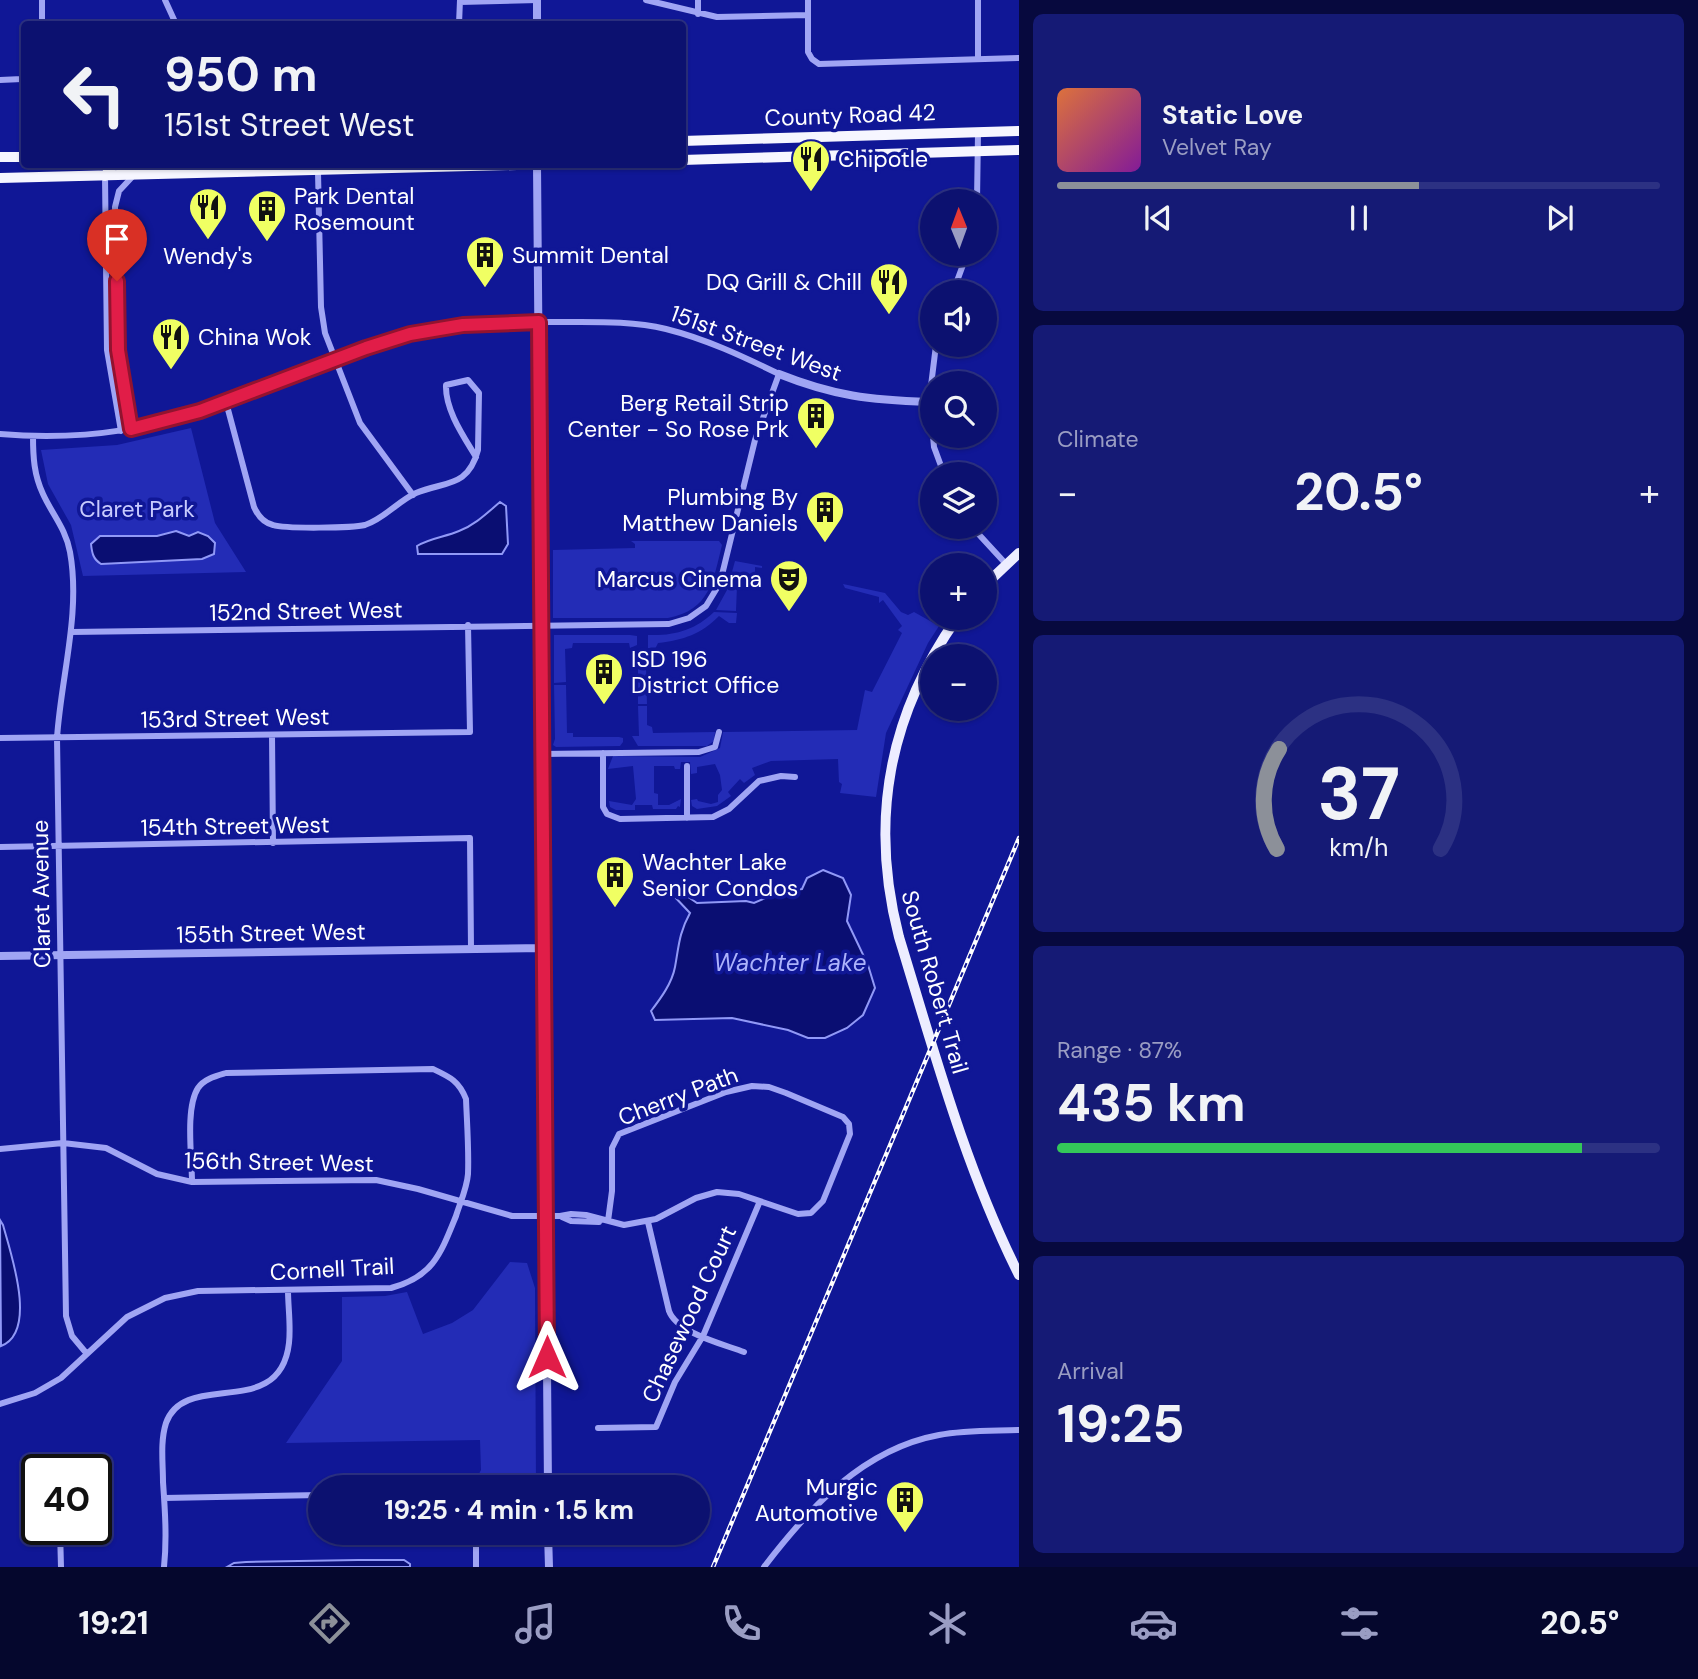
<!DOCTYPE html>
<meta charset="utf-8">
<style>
body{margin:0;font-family:"DM Sans",sans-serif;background:#151a75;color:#f1f3f6;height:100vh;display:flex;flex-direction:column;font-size:26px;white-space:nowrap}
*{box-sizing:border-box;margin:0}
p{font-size:23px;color:#9a9dc3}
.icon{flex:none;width:38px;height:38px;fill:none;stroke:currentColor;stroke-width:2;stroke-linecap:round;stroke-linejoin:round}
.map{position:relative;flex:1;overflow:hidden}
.details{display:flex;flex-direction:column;gap:14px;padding:14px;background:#07093e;width:679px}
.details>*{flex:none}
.guide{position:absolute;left:21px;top:21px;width:665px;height:147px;border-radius:7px;box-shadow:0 2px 5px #0004,0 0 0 2px #2c3183;background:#0c1170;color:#f1f3f6;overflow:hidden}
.needle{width:46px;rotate:359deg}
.controls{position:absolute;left:920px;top:189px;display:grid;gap:14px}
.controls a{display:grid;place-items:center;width:77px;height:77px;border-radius:50%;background:#0c1170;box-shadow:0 2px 5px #0004,0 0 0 2px #2c3183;font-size:35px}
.speed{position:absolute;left:21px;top:1454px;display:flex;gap:14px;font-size:35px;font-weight:700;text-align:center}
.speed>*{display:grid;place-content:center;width:91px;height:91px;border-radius:50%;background:#0c1170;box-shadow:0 2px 5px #0004,0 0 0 2px #2c3183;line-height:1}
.speed .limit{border:4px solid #111;border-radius:10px;background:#fff;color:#111}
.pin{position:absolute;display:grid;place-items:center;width:60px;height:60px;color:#fff;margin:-72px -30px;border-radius:50% 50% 50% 0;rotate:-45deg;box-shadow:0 0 7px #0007}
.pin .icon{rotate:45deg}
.me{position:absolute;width:77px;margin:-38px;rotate:0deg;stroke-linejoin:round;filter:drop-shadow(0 0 5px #0008)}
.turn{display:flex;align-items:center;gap:24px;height:147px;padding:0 28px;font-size:32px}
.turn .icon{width:91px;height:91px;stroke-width:2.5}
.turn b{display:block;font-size:49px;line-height:60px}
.big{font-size:52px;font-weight:700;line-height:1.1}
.details .card{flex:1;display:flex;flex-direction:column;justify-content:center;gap:10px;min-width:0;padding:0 24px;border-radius:10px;background:#151a75}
.details .dial{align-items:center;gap:0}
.dial svg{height:182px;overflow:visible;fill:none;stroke:#2c3183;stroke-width:7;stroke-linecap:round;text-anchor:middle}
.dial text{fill:#f1f3f6;stroke:none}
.song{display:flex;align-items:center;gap:21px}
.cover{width:84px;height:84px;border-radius:10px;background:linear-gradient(135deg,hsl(20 70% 55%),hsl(290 70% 35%))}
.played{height:7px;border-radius:4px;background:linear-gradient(90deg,#8c9099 60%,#2c3183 60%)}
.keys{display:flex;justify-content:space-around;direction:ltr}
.heat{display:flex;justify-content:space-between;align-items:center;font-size:38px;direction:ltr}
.charge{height:10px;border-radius:5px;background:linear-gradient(90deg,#34c759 87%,#2c3183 0)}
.trip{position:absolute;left:308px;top:1475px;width:402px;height:70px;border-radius:35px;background:#0c1170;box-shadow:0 2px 5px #0004,0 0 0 2px #2c3183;font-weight:700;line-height:70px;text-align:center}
.tabs{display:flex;height:112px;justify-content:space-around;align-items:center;background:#05072d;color:#9a9dc3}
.tabs .icon{width:49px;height:49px}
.tabs .selected{color:#8c9099}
.tabs b{font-size:32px;color:#f1f3f6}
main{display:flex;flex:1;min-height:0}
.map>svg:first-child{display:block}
.green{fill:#232cb6}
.water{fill:#0a0e72;stroke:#9199f7;stroke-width:2}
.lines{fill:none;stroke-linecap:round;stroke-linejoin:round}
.minor{stroke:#a0a5f4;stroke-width:6}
.tertiary{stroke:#a0a5f4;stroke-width:8}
.primary{stroke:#ededff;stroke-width:10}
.trunk{stroke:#f6f6ff;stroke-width:10}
.rail-casing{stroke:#fff;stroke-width:4.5}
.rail{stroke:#101796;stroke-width:2;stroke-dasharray:5;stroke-linecap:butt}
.route-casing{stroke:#92132f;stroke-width:18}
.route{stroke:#e11d48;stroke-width:12}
.labels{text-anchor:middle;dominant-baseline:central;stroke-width:7;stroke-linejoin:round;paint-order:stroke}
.street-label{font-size:23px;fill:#fff;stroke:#101796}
.poi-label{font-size:23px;fill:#fff;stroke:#101796;text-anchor:start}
.park-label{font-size:23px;fill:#c8cbfe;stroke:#101796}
.water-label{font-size:24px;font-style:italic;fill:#acb2fb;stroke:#101796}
</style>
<main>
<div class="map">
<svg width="1019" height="1567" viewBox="0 0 1019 1567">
<rect width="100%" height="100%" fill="#101796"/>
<path class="green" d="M191 428 215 523 246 572 83 576 71 525 48 484 41 450 117 445Z
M631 541H719L722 545C713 581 710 610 668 618H553V550L635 548V544Z
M735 561 762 566V568L755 567V575L760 576 763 586H737L736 611 716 610 727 590Z
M843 584 885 593 901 612 908 615 914 612 939 626 928 643 886 733 876 797 840 793 842 784 839 782 838 759 771 761 752 768 755 775 744 783 740 779 728 792 731 796 717 806 697 809 692 806 691 800 697 799 698 801 711 804 718 802V795L722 790 720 775 715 764 697 767V773L691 774 690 762H681L680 769H675L674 766H654V793L658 794V805H669L681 799 680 807 678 806 676 809H653L652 805H635V810H616L610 807 609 801 632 805 636 799 633 766 608 769 613 756 700 757 720 748 723 732 857 730 865 690 872 692 902 633 898 630 902 626 883 600 879 603V597L845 588Z
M714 612 737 613 736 623H729L719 616C701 634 684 640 658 643L655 649 648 648V635C675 636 695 630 714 612Z
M554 635H630L637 636V645L630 648 629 643H573L572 648 565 649 566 682 554 683Z
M637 657 653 664 646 667 647 704H638V669L631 664 632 658Z
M554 685H566L567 733H573V737H619L623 738V742L620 746 556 747 553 745 555 739Z
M638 706H647V725L652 727 653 733 715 732 714 741 707 746H638L632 736H639Z
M510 1262 527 1263 535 1288 536 1487H472L481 1470 480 1440 286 1443 342 1361V1297L385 1296 407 1292 423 1334 452 1323 473 1310Z"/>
<path class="water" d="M500 502 506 506 508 544 502 554H418L417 546C430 538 445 537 459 531 475 525 487 513 500 502Z
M176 531 189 536 198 532 208 536 215 543 214 554 202 559 101 564C93 559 92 553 91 544L100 536H157Z
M823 870 843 878 851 895 847 921 868 965 875 988 863 1015 847 1028 825 1038H808L788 1030 732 1018 655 1020 651 1011C661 998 672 983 675 967 679 945 679 933 690 913L672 894 675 888 697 903 746 901 754 903 779 892 802 889 807 878Z
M0 1220 3 1225C11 1254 38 1332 1 1346Z
M358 1560H404L410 1564V1567H227L234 1563 246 1562Z"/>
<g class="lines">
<path class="minor" d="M42 0V24
M165 0 176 24
M646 0 717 17 808 15
M808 0V52L812 59 819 64 1019 58
M978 0V59
M460 2 538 0
M698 14V0
M459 24 460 0
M0 80 22 79 24 77
M318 172 321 307 325 333 360 423 413 495
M105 176 107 350 121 431
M977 201 978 133
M953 292 967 254
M226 402 254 507C258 516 264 523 273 525 285 529 353 528 365 525 384 519 398 501 416 493 445 481 468 488 478 450L479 393 468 380 446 385C445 410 464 437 476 457
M131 429 118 350 115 207 119 191 133 176
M933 433 929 402 936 345
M0 434C68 440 134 433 199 412 266 390 329 357 397 337 452 321 509 322 565 322 598 322 633 321 666 329 706 339 742 356 779 374L755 440 720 583 706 606 689 618 669 624 71 632
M33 436C33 457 34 475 43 494 52 514 66 529 70 552 81 613 61 677 57 738L66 1316 72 1336 87 1354
M933 436 934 447 944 474
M972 527 1006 564
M272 735 273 843
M0 738 470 732 468 625
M603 753V807L607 814 620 819 713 817 729 809 759 781 781 776 795 777
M542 754 699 752 715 747 719 732
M687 766V818
M0 847 470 838 471 949
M0 1149 63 1143 106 1148 157 1174 192 1182 376 1180 418 1189 512 1216H560L571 1214 586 1215 624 1225 656 1219 696 1198 717 1192 739 1194 798 1214 811 1213 823 1201 850 1134 849 1124 843 1117 786 1093 769 1087 752 1086 726 1092 619 1134 612 1148V1191L608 1221
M562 1217 571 1221 599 1222
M648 1222 669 1311C677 1333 723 1344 744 1352
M0 1404 35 1393 61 1378 127 1317 165 1298 198 1291 391 1288C433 1277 441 1253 456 1216 460 1203 467 1188 468 1174 469 1150 467 1124 466 1099 459 1081 450 1077 433 1069L226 1073C216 1076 204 1079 198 1088 185 1108 192 1158 192 1182
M598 1428 656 1427 675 1382 703 1336 760 1201
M164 1498 320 1495
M60 1530 61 1567
M476 1533V1567
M164 1567C167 1539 165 1510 163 1482 163 1463 160 1442 166 1423 185 1369 280 1422 289 1343 291 1326 288 1307 288 1290
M764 1567C809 1508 863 1449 939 1435 965 1430 992 1431 1019 1430"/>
<path class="tertiary" d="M537 0V24
M537 164 548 1488
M779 374C834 396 870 400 929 402
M0 956 544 948
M548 1533 549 1567"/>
<path class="primary" d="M985 585 1019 553
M957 618C888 716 869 821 899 937 934 1051 965 1167 1019 1275"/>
<path class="trunk" d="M682 141 1019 131
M0 157H24
M682 160 1019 150
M105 176 113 164
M0 178 554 164"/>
<defs>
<path id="rail" d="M713 1567 1019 838"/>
</defs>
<use href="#rail" class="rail-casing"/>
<use href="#rail" class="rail"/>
</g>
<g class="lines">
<defs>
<path id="route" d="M117 281 118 350 131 429 200 411 366 348 410 334 463 325 539 322 547 1357"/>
</defs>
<use href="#route" class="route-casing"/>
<use href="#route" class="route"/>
</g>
<defs>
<symbol id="restaurant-pin" viewBox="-11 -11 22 30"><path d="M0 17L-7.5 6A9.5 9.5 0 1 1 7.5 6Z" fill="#f0ff63" stroke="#101796"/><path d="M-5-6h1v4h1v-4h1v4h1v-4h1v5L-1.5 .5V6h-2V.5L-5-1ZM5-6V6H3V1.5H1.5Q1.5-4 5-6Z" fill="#111"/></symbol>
<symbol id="building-pin" viewBox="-11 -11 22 30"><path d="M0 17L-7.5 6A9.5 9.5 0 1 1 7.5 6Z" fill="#f0ff63" stroke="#101796"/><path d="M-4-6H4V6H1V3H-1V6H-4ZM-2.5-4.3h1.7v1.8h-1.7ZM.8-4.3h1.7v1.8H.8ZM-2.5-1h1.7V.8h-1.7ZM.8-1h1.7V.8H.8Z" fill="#111"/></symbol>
<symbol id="theatre-pin" viewBox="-11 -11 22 30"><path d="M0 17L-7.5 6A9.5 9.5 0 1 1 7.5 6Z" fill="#f0ff63" stroke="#101796"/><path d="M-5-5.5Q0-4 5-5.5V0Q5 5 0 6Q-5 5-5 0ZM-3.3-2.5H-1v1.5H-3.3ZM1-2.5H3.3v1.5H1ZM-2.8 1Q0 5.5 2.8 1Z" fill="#111"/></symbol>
</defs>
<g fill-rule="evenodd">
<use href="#restaurant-pin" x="789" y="137" width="44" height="60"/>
<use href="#restaurant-pin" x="186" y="185" width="44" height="60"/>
<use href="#building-pin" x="245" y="187" width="44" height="60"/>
<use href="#building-pin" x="463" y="233" width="44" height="60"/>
<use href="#restaurant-pin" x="867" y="260" width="44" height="60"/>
<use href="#restaurant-pin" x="149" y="315" width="44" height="60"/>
<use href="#building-pin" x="794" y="394" width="44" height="60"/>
<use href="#building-pin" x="803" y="488" width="44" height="60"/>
<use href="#theatre-pin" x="767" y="557" width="44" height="60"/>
<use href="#building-pin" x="582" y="650" width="44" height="60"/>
<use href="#building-pin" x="593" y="853" width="44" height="60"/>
<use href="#building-pin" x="883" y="1478" width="44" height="60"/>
</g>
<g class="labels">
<g class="street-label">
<text transform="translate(850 115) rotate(-2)">County Road 42</text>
<text transform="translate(756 343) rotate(20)">151st Street West</text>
<text transform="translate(306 611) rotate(-1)">152nd Street West</text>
<text transform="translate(235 718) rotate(-1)">153rd Street West</text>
<text transform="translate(235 826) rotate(-1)">154th Street West</text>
<text transform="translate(41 894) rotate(-91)">Claret Avenue</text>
<text transform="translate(271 933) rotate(-1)">155th Street West</text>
<text transform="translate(935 982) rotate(74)">South Robert Trail</text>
<text transform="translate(678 1096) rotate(-21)">Cherry Path</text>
<text transform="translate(279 1162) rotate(1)">156th Street West</text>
<text transform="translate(332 1269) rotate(-3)">Cornell Trail</text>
<text transform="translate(689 1314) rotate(-65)">Chasewood Court</text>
</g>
<g class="poi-label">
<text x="838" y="159">Chipotle</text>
<text x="294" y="196">Park Dental<tspan x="294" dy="26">Rosemount</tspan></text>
<text x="512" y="255">Summit Dental</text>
<text x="208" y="256" text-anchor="middle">Wendy's</text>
<text x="862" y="282" text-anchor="end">DQ Grill &amp; Chill</text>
<text x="198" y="337">China Wok</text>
<text x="789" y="403" text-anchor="end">Berg Retail Strip<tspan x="789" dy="26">Center - So Rose Prk</tspan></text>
<text x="798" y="497" text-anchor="end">Plumbing By<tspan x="798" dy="26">Matthew Daniels</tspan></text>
<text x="762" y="579" text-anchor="end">Marcus Cinema</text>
<text x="631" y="659">ISD 196<tspan x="631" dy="26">District Office</tspan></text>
<text x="642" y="862">Wachter Lake<tspan x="642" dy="26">Senior Condos</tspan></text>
<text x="878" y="1487" text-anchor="end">Murgic<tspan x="878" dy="26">Automotive</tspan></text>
</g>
<g class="park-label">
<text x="137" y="509">Claret Park</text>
</g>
<g class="water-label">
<text x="790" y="962">Wachter Lake</text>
</g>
</g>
</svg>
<div class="controls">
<a><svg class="needle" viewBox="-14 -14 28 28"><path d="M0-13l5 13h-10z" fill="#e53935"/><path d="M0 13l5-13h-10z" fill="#9a9dc3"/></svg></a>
<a><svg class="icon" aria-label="sound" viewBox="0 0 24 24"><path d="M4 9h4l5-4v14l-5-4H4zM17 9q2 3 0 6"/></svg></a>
<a><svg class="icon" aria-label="search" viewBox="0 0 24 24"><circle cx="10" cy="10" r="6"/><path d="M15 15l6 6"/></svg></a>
<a><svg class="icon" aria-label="layers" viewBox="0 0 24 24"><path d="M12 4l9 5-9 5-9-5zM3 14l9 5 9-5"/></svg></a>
<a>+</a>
<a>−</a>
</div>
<div class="speed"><div class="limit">40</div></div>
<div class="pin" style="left:117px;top:281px;background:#d93025"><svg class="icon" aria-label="arrive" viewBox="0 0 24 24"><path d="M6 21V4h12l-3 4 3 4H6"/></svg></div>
<svg class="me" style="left:547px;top:1357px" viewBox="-20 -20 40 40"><path d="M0-17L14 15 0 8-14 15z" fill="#e11d48" stroke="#fff" stroke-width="4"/></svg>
<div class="trip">19:25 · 4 min · 1.5 km</div>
<div class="guide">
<div class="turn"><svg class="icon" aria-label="left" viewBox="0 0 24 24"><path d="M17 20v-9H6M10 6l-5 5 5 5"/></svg><div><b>950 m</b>151st Street West</div></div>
</div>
</div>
<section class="details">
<div class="card">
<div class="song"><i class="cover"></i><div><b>Static Love</b><p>Velvet Ray</p></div></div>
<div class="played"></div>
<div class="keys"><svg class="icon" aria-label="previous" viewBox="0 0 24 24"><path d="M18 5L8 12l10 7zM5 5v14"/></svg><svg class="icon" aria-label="pause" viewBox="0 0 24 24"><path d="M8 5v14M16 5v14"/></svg><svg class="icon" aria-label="next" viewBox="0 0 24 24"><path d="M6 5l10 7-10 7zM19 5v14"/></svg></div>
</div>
<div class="card"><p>Climate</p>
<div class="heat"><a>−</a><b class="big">20.5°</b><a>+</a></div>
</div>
<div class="card dial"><svg viewBox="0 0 100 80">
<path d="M14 69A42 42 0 1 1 86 69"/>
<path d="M14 69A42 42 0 0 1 15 25" stroke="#8c9099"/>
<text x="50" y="56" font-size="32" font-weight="700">37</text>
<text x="50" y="72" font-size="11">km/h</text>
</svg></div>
<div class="card"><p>Range · 87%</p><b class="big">435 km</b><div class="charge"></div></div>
<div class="card"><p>Arrival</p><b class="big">19:25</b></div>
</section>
</main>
<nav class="tabs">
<b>19:21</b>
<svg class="icon selected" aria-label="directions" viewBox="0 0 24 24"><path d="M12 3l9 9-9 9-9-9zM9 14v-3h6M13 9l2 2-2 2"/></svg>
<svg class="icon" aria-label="music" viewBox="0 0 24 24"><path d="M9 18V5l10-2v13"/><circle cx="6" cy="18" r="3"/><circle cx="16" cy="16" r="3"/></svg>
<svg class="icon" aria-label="phone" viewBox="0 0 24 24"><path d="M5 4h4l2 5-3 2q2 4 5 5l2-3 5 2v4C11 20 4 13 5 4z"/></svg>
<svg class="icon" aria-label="climate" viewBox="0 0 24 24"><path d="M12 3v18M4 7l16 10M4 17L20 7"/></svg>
<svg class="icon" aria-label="car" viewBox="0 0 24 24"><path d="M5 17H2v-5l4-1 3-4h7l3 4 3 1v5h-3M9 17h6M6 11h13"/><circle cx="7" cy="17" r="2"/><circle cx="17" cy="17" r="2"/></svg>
<svg class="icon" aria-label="filters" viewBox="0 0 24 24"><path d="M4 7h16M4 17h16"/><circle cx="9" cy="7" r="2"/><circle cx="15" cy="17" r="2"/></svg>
<b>20.5°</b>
</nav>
